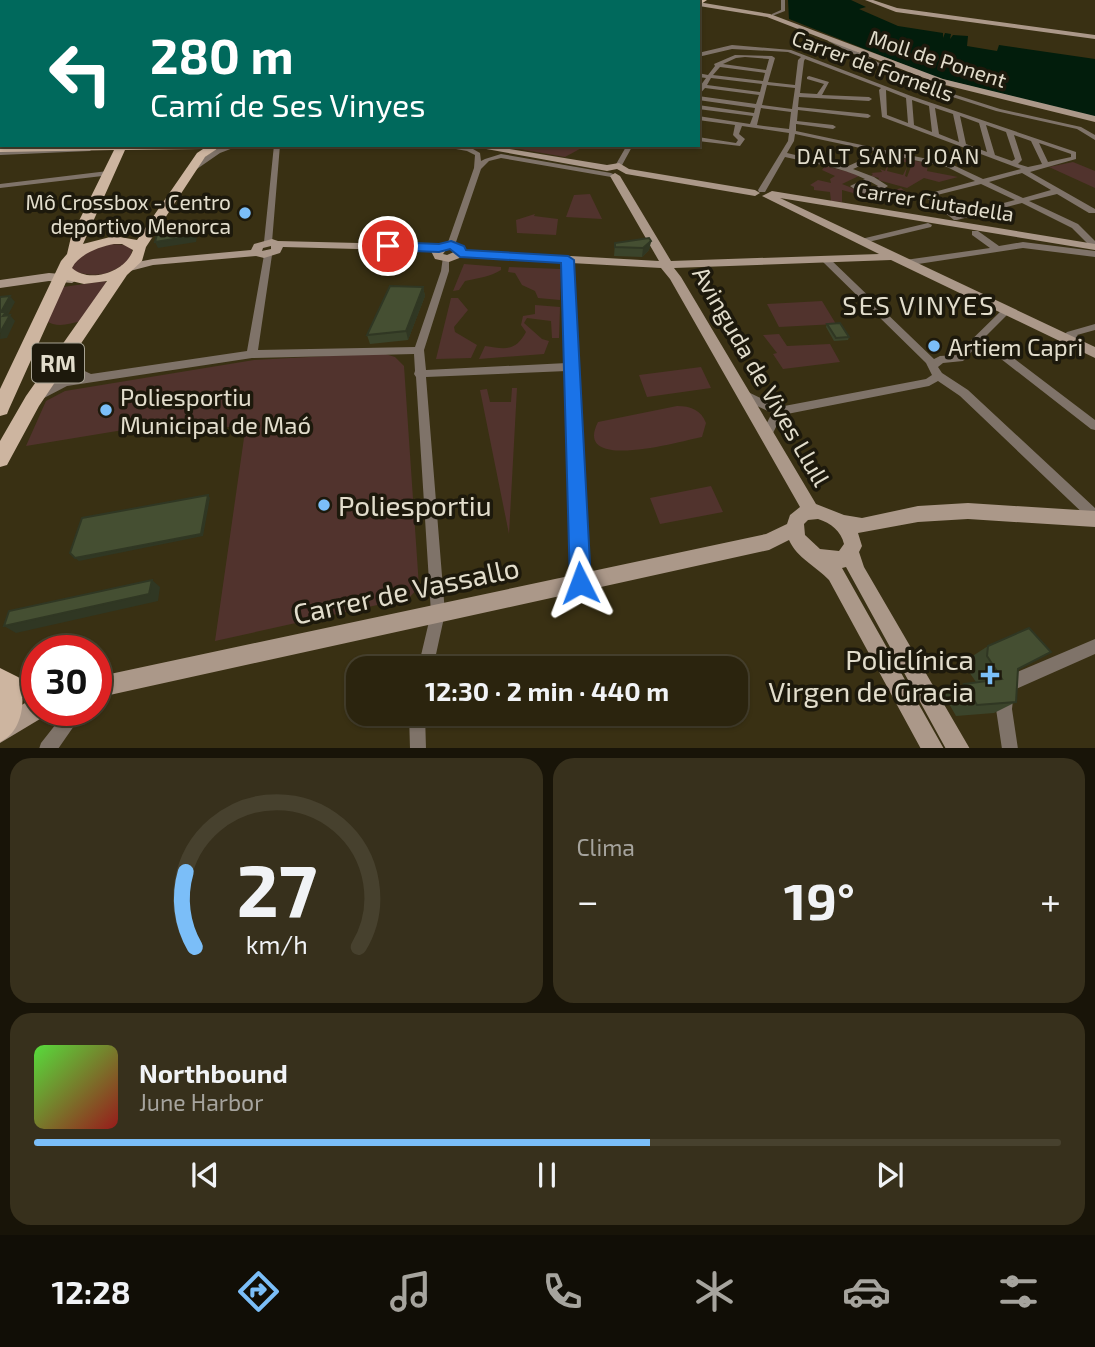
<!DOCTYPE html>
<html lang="es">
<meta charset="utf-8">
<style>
body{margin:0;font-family:"Exo 2",sans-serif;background:#37301c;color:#f1f3f6;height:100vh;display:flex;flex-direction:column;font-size:26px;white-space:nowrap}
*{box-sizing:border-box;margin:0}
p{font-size:23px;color:#a6a49e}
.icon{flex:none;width:38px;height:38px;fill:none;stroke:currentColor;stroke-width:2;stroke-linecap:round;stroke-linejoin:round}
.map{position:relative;height:748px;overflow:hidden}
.panel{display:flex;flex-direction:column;gap:10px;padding:10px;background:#181408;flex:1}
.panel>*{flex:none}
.top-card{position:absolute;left:0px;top:0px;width:700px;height:147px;box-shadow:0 2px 5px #0004,0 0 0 2px #47412e;background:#00695c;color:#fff;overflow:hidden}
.speed{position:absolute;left:21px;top:635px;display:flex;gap:14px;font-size:35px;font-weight:700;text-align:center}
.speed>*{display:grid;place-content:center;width:91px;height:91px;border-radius:50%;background:#2b240e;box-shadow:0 2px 5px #0004,0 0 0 2px #47412e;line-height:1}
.speed .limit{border:10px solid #d22;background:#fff;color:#111}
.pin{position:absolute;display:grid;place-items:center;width:60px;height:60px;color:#fff;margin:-30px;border:4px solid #fff;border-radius:50%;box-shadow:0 2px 7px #0007}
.me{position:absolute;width:77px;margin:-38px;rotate:357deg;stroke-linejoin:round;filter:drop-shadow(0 0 5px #0008)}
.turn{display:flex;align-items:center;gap:24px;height:147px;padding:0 35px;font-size:32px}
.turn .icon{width:91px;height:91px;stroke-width:2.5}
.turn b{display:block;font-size:49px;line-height:60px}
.big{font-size:52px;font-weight:700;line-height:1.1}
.panel .tile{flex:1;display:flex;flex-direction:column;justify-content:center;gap:10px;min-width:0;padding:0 24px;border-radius:21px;background:#37301c}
.panel .dial{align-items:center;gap:0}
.dial svg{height:182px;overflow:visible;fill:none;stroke:#47412e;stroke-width:7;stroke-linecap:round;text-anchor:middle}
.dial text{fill:#f1f3f6;stroke:none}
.song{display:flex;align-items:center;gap:21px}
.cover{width:84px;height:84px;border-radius:10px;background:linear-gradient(135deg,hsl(110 70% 55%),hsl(0 70% 35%))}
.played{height:7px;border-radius:4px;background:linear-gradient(90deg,#7bbef8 60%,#47412e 60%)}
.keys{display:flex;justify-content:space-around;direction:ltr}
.heat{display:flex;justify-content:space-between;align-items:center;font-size:38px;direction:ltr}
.panel .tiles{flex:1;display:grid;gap:10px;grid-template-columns:1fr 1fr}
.tile:last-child{grid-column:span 2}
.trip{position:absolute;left:346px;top:656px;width:402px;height:70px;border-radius:21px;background:#2b240e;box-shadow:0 2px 5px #0004,0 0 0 2px #47412e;font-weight:700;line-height:70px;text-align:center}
.dock{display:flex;height:112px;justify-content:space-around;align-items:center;background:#110e06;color:#a6a49e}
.dock .icon{width:49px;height:49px}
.dock .active{color:#7bbef8}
.dock b{font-size:32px;color:#f1f3f6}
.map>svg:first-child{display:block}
.green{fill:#51332d}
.water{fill:#021d0c}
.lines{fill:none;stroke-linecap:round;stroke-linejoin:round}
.street{fill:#7f7369;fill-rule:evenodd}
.secondary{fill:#ab9889;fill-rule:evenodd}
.primary{fill:#cdb5a0;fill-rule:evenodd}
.wall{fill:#3b442b}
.shaded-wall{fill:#303723}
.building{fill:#454f32;stroke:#303723;stroke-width:2}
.route{fill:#1a73e8;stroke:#114b97;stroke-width:2}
.poi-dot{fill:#7bbef8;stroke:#1d190c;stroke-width:2.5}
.labels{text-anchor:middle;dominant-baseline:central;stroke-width:7;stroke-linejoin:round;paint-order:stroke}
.far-street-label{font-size:21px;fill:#e2ddcc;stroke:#1d190c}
.far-neighbourhood-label{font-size:21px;letter-spacing:2px;fill:#e2ddcc;stroke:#1d190c}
.far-poi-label{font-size:21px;fill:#e2ddcc;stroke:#1d190c;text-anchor:end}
.shield{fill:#1d190c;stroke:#a7a292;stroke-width:2}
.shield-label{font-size:23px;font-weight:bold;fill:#e2ddcc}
.poi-label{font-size:24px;fill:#e2ddcc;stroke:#1d190c;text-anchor:start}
.street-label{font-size:24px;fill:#e2ddcc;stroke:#1d190c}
.neighbourhood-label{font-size:26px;letter-spacing:2px;fill:#e2ddcc;stroke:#1d190c}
.near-poi-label{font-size:28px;fill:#e2ddcc;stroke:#1d190c;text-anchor:start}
.near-street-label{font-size:28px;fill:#e2ddcc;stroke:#1d190c}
</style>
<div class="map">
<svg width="1095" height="749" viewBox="0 0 1095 749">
<rect width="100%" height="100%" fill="#393013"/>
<path class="green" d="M497 145H587L565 157Z
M890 156 926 163 928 165 927 171 958 177 939 182 924 178 907 188 878 180 879 178 871 176 873 174 871 173 882 172 880 169 885 171 889 162 887 171 903 175 907 167 905 176 907 177 912 164 889 158Z
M1073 162 1095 171V188L1049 167Z
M825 166 861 175 842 184 870 195 889 198 888 192 901 188 913 197 905 199 909 203 883 200 882 203 871 201V197L860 194V197H855L853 193 842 190V202L831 201 830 192 814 190V187L810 185 818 180 831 183 830 179 835 176 822 170Z
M590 194 602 219 566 217 574 195Z
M535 214 534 216 558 219 556 235 517 233 516 220Z
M110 244 127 245 132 249 131 259C108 276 99 278 71 271 75 252 93 250 110 244Z
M464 264 501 267V270C490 277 478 278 465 281L459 290 453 291Z
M509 267 561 269 560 300 538 298 535 291 522 285 515 273 508 272Z
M105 281 108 285 82 321C69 324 57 328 46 321L63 287Z
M451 298H458L468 310 454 327 455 332 477 345 471 358 436 359Z
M822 301 836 324 779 327 767 304Z
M535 305 560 307 559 338H552L551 321 527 318 524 323 542 339 549 341 544 354 479 359 485 346C505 349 515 352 526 332L521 325 523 316 535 314Z
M779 334 787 346 830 344 840 362 783 369 773 354 777 353 763 335Z
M382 353 395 357 404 366 419 587 409 598 215 641 246 424 187 434 190 419 26 446 46 401 65 391 254 360Z
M701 367 711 388 647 397 639 375Z
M512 388H517L509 534 480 390 487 389 490 402H511Z
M677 406C691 406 701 410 706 423L702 437C681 441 572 473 598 422Z
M711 486 723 512 660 524 650 498Z"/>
<path class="water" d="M788 0H851L866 7 859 9 898 26 943 33V38L945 33 951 34 950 39 953 35 968 36 967 46 997 51 999 45 1095 59V117L938 78 789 19Z"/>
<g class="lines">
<path class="street" d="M781 0H785V11L772 16V14L781 10Z
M828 39H832L919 83 1000 109 1081 127 1095 135V140L1077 129 996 111 915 85 828 41Z
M732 45 791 50 911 96 1076 152V159L1030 172 1095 209V213H1089L1057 194 1029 201 1078 224 1095 241V249L1092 248 1072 228 1022 203 957 220H954L923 195 975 181 947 167 885 154 883 156 853 169 874 177 888 186C872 197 866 197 850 186L865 179C840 167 812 163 785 157L765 192H759L758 190 788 141 789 133 742 126 739 134 745 139 740 146 698 141V137L736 143 738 140 733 135 735 125 698 120V116L750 124 753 116 698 109V105L754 113 755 108 698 100V96L756 104 759 95 705 88 698 96V89L706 78 698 77V73L708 75 715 66 714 64 735 55 772 56 775 58 768 82 795 85 798 60 801 57 788 52 732 49 698 57V53ZM745 57 769 59 766 70 723 64 736 58ZM805 59 881 88 879 90 882 117 1021 169 983 179 951 164 796 131V124L833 129 836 127 833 125 797 121 798 110 868 118 871 116 868 114 798 107 799 97 869 101 872 99 869 97 822 95 829 82 809 76 807 77V79L824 84 817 94 800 93 804 61ZM720 67 765 73 763 81 713 75ZM711 78 762 84 760 92 707 85ZM767 85 795 88 792 109 762 105ZM886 90 906 98 908 123 887 115ZM912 100 929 106 932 132 914 125ZM761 108 791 112 789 129 757 125ZM935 108 953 114 959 142 939 134ZM960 116 979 123 987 152 966 144ZM986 125 1006 132 1015 159 1012 161 995 155ZM795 134 879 152 846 167 787 153 794 141ZM1014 135 1031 141 1042 164 1028 167 1018 164 1022 160ZM1039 143 1071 154V157L1048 162ZM1022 173 1051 190 1023 198 989 182ZM871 182 878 186 869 190 860 186ZM981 184 1015 200 958 215 933 196Z
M228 145H241L220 153 194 171 187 169 215 150Z
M274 145H280L272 242 268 244 264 242Z
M434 145 458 147 457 145H466L480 153 481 161 485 159 501 154 611 173 615 175 611 177 501 158 489 161 481 169 455 245 451 248 447 245 474 168 475 155 467 151Z
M627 145H633L621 167H617L615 166Z
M88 148 91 150 90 151 0 155V151Z
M108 171H111V175L0 188V184Z
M928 223 932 225 931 227 860 244 856 242 857 240Z
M972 231H978L999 246 1023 242 1095 251V257L1023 248 905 266 901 263 905 260 990 248 972 235Z
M268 252 272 255 258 350 415 347 441 271 443 257H449V271L424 350 426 370 567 363 564 260 565 258H571L587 583 585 588 580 590 575 588 573 583 567 371 426 377 445 613 433 668H418L431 613 416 377 414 374 415 371 414 354 252 358 67 386 44 398H36L35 395 36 392 61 379 77 376C67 372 62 368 56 359L57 356H65L72 365 91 374 247 351 264 255Z
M826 257 829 258 934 359 940 356 956 355 1003 309H1009L1011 311 984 338 995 344 1095 420V430L1091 429 987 348 979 344 963 361 943 363 938 367 942 373 968 390 1095 508V522L1090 520 960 396 938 381 929 386 782 415 770 439 766 441 762 439 760 436 772 413 738 397 737 394 738 391H746L779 407 926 379 932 375 926 363 823 262 822 260Z
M1095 324V330L1077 335 1088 346 1087 348H1079L1065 334 1067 332Z
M1095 639V654L1014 690 1012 709 1018 749H1002L996 709 1001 679Z
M67 710H85L58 749H39L41 743Z
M409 714H425L426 749H410Z"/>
<path class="secondary" d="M865 0H873L897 8 1095 35V39L896 12Z
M698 2 770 14 943 79 1095 116V122L937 83 767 17 699 6Z
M464 145H486L607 165 619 163 629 169 755 190 760 193 755 196 626 174 617 169 607 171Z
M615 173 620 176 671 261 879 254 762 196 772 191 1095 244V250L780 198 1095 347V358L891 260 674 268 681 277 816 504 844 515 862 518 918 506 968 503 1095 511V527L968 519 918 522 858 533 862 546 859 552 864 567 970 749H946L846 567 842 568 944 749H921L829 580C816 566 797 558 789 540L769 550 96 698V677L766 534 787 524 790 515 800 507 670 279 661 268 462 257 449 262 435 259 431 251 283 247 280 253 264 258 256 256 153 265 126 272 120 268 122 265 153 259 251 250 254 244 272 239 278 241 439 245 444 243 462 245 465 250 659 261 610 176ZM271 246V249L262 251 263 248ZM446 250H453L454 252 447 255 443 254ZM818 519C831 523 841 531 844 544L839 551 820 549 805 535 804 524 808 520Z
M49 273 72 275 78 279 72 283 49 281 0 288V280Z
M9 676 37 680V710H47L45 716 0 743V718L30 700 2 693V679Z"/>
<path class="primary" d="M677 0H685V2H677Z
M699 0H707L698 6 696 2Z
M223 145 205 157 146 247 142 261 127 275 39 406 7 465 0 467V441L26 396 107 281 84 284 67 280 9 409 7 414 0 416V389L61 261 67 254 71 237 114 150 0 152V146ZM203 149 197 153 137 240 114 236 83 244 125 150ZM114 244H122L133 250C126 272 89 284 72 268 79 254 99 247 114 244Z
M0 668 18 677C27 698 23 732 0 742Z"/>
</g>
<path class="wall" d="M651 241 649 250 642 257 614 256 615 243Z
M423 287 425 296 408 340 370 344 367 335Z
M827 324 849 337 848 340 834 341 826 327Z
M988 646 1018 670 1016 702 994 713 956 716 944 695 964 684 976 682 967 669 968 659Z"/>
<path class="shaded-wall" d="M649 145H656L648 150Z
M196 225 198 231 196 242 158 248 155 242Z
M651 241 649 250 642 257 643 248Z
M423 287 425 296 408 340 406 331Z
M10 296 15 302 8 315H10L15 321 7 338 0 339 1 312Z
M208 495 210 498 203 536 79 561 75 558Z
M152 580 160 587 158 601 16 633 4 626Z"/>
<path class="building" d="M196 225 193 236 155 242 158 230Z
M649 238 651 241 643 248 615 247V243Z
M390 286 423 287 406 331 367 335Z
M10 296 1 312H6L3 316 10 315 1 331 0 332V297Z
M840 323 849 337 836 338 827 324Z
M208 495 201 534 75 558 70 553 82 518Z
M152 580 149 594 4 626 9 611Z
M1029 628 1051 652 1018 669 1016 702 977 705 964 684 1002 679 987 656 988 646Z"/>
<path class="route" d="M451 241 464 246 466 250 568 256 574 260 591 583 588 590 580 593 573 590 570 583 561 263 460 257 450 249 439 252 388 250 382 246 388 242 439 244Z"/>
<g class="poi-dot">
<circle cx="245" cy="213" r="7"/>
<circle cx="934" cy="346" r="7"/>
<circle cx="106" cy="410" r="7"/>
<circle cx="324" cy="505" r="7"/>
<path d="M986.5 664.5h7v7h7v7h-7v7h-7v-7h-7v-7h7z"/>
</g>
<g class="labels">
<g class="far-street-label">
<text transform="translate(938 58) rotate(18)">Moll de Ponent</text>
<text transform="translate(873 65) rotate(20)">Carrer de Fornells</text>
<text transform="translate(935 201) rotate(9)">Carrer Ciutadella</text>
</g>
<g class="far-neighbourhood-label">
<text x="889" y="155">DALT SANT JOAN</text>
</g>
<g class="far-poi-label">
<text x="231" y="201">Mô Crossbox - Centro<tspan x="231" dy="24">deportivo Menorca</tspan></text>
</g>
<rect class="shield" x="32" y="343.5" width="52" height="39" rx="5"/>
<g class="shield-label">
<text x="58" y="363">RM</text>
</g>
<g class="poi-label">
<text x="948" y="346">Artiem Capri</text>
<text x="120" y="396">Poliesportiu<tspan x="120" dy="28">Municipal de Maó</tspan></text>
</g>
<g class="street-label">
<text transform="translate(762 376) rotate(60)">Avinguda de Vives Llull</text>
</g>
<g class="neighbourhood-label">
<text x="919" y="304">SES VINYES</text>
</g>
<g class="near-poi-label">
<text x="338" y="505">Poliesportiu</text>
<text x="974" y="659" text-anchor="end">Policlínica<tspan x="974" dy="32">Virgen de Gracia</tspan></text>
</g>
<g class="near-street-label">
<text transform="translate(406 590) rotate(-12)">Carrer de Vassallo</text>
</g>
</g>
</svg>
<div class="speed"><div class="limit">30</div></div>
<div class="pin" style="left:388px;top:246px;background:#d93025"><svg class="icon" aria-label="arrive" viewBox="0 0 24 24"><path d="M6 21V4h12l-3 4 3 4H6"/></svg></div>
<svg class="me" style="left:580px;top:583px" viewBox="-20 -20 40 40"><path d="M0-17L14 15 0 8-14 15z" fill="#1a73e8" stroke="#fff" stroke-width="4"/></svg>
<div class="trip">12:30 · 2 min · 440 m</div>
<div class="top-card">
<div class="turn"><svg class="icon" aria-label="left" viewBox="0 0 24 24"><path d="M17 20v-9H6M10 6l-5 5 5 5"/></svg><div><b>280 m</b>Camí de Ses Vinyes</div></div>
</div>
</div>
<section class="panel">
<div class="tiles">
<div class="tile dial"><svg viewBox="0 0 100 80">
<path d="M14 69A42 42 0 1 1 86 69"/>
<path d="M14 69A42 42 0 0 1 10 36" stroke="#7bbef8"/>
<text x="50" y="56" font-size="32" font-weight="700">27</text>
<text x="50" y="72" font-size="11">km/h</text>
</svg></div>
<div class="tile"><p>Clima</p>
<div class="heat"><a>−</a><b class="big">19°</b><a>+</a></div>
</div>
<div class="tile">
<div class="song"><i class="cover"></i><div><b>Northbound</b><p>June Harbor</p></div></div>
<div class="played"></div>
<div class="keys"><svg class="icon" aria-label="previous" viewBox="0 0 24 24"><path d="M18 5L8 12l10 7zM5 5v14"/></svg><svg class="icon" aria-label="pause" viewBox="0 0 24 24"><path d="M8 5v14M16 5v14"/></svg><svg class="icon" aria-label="next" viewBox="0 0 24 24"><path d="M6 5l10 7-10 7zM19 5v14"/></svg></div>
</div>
</div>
</section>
<nav class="dock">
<b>12:28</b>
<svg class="icon active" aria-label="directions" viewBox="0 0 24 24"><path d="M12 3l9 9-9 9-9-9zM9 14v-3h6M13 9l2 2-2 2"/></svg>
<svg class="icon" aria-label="music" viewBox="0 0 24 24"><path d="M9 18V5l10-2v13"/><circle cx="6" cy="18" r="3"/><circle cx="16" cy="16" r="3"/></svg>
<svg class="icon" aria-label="phone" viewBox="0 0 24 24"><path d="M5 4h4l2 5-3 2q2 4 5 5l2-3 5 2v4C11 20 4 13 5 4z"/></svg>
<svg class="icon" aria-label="climate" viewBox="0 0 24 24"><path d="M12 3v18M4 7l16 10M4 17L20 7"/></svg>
<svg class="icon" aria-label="car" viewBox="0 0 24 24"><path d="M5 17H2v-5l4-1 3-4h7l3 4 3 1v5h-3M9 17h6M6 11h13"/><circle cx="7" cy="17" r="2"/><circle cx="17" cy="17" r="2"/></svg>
<svg class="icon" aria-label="filters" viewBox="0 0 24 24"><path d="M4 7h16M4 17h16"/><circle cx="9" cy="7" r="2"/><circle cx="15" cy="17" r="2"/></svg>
</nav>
